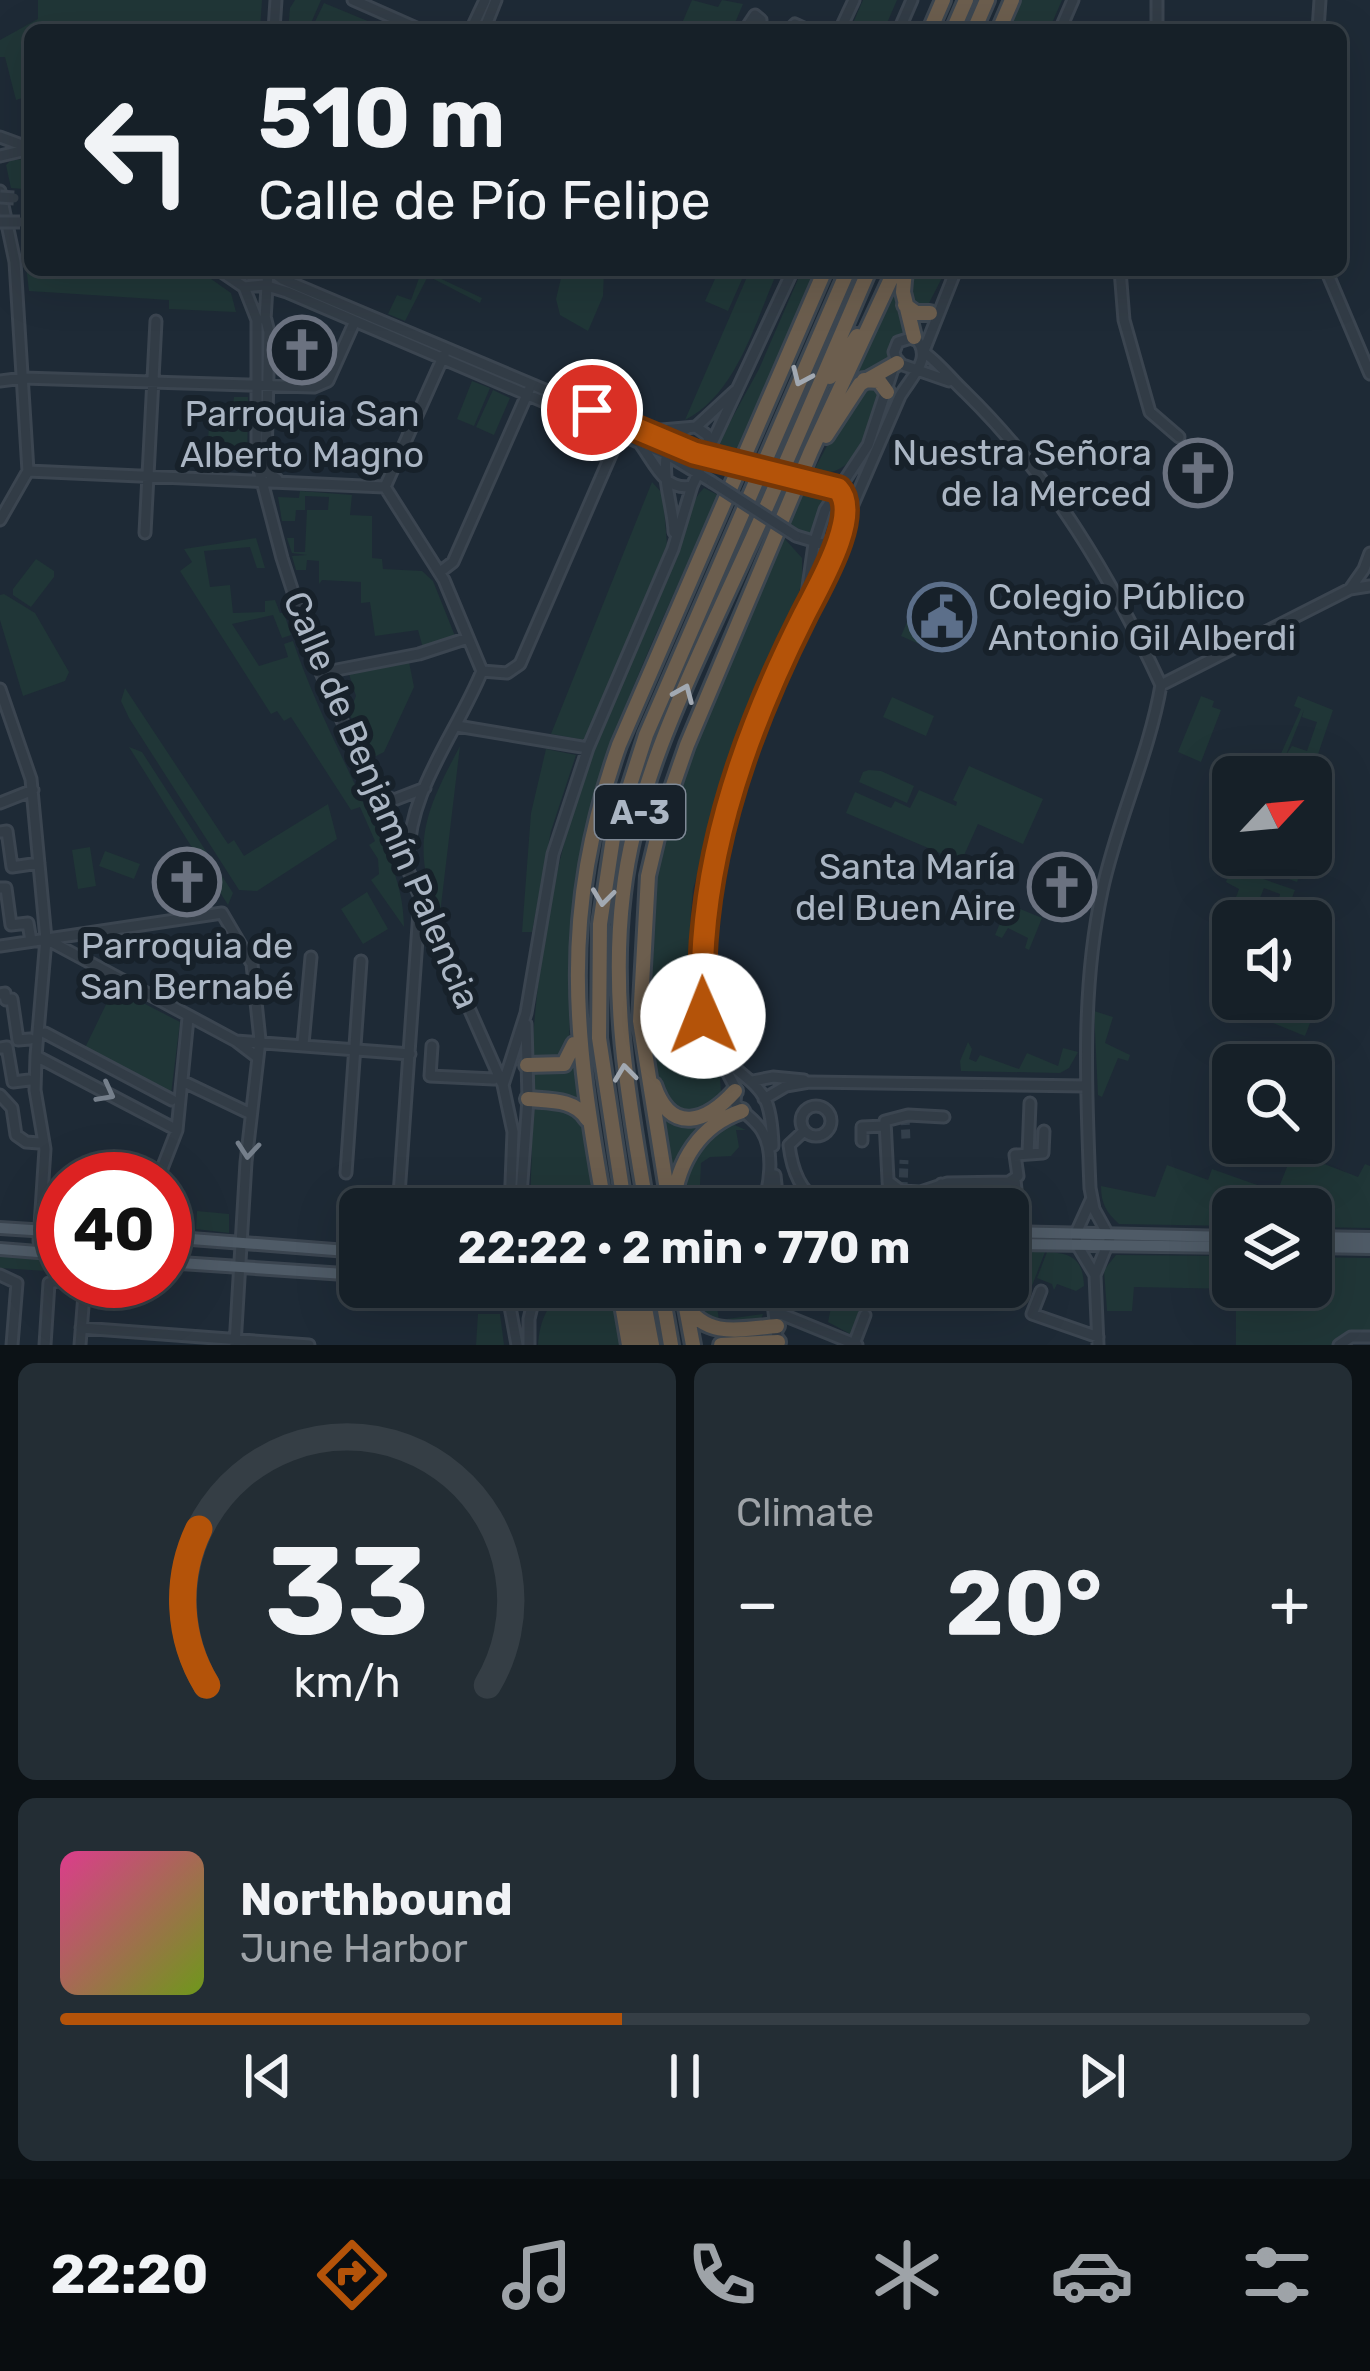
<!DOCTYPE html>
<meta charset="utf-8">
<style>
body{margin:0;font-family:Rubik,sans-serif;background:#232d34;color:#f1f3f6;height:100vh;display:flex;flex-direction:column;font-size:45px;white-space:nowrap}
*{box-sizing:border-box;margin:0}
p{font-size:39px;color:#9ea3a8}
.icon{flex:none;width:66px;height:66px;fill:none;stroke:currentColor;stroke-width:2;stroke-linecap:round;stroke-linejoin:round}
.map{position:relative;height:1345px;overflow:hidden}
.details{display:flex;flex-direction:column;gap:18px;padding:18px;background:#0c1216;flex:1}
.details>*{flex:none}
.top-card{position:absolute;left:24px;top:24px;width:1323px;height:252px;border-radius:18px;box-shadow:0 12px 48px #0002,0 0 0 3px #353e45;background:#162028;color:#f1f3f6;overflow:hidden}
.needle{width:78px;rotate:64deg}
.tools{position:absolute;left:1212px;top:756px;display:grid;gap:24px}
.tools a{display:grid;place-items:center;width:120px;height:120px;border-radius:18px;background:#162028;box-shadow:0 12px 48px #0002,0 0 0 3px #353e45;font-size:60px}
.speed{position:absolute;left:36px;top:1152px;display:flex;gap:24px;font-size:60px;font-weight:700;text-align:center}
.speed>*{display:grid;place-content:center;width:156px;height:156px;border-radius:50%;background:#162028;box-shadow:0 12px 48px #0002,0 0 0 3px #353e45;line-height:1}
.speed .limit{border:18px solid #d22;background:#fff;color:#111}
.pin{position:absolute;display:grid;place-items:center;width:102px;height:102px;color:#fff;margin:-51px;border:6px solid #fff;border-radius:50%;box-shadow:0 3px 12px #0007}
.me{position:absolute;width:132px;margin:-66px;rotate:359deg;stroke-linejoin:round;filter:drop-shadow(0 0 9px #0008)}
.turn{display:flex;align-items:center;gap:42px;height:252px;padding:0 36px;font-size:54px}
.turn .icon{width:156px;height:156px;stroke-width:2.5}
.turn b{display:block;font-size:84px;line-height:102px}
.big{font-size:90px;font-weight:700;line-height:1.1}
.details .tile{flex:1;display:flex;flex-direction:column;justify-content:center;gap:18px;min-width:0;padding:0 42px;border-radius:18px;background:#232d34}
.details .dial{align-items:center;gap:0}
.dial svg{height:312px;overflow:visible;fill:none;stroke:#353e45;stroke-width:7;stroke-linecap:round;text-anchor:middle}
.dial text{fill:#f1f3f6;stroke:none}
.song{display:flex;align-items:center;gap:36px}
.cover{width:144px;height:144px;border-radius:18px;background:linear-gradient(135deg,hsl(330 70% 55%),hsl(80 70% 35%))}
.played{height:12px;border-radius:6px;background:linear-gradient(90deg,#b45309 45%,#353e45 45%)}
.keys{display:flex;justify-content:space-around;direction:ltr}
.heat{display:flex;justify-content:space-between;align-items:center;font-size:66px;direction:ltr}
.details .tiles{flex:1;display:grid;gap:18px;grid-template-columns:1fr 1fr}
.tile:last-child{grid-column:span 2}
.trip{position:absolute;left:339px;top:1188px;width:690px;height:120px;border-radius:18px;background:#162028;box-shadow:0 12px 48px #0002,0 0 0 3px #353e45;font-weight:700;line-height:120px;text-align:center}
.dock{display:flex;height:192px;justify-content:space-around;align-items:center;background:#090d10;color:#9ea3a8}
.dock .icon{width:84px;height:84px}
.dock .on{color:#b45309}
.dock b{font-size:54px;color:#f1f3f6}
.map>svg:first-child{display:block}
.green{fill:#203637;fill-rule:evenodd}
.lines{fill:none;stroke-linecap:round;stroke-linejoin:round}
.minor-tunnel{stroke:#333f4b;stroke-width:9;stroke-dasharray:9 4.5;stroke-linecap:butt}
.minor-casing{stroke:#3b4550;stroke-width:15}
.major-casing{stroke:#3b4550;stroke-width:16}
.highway-casing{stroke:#3c4650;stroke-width:20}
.minor{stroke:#323c46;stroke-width:9}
.major{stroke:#4f5b67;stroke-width:10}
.highway{stroke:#6c5e4e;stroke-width:14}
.minor-bridge-casing{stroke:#3b4550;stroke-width:15;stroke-linecap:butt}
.minor-bridge{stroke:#323c46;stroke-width:9}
.oneway{stroke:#a2a9b2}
.oneway2{stroke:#757f8b}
.route-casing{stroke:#753606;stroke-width:30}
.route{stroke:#b45309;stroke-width:21}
.labels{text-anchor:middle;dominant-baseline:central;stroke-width:12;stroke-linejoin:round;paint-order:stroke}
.shield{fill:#17212a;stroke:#7f8996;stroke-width:3}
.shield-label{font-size:33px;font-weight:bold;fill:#abb6c4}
.poi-label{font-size:36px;fill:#abb6c4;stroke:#17212a}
.street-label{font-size:36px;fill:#abb6c4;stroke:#17212a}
</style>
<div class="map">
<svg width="1370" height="1345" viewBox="0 0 1370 1345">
<rect width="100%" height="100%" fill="#1e2a36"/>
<path class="green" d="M38 0H262L260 30H30V105L22 98 16 100 5 57H0V40L38 19Z
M295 0H321L308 30H288L290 8Z
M692 0 718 7 722 0 743 4 732 30H679Z
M863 0H897L884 30H850Z
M1021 0H1062L1049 30H1009Z
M324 3 370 22 366 30H311Z
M30 159 23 189 11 188 6 165 11 160Z
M22 232 30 233V270H188L204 274 231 293 236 312 169 309V300L29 291Z
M422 270 482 298 480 303 428 276 405 321 388 314 397 295 411 300Z
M563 270H604L603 296 588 331 560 315 556 299Z
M719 270H746L728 311 705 301Z
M750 270H778C755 322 737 394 685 420Z
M802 270H818L736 455 722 451 719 442 759 369Z
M899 270 906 330 884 363 864 374 838 409Z
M909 270H946L927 307 913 309 908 290Z
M472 381 490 388 474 426 457 419Z
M870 382 882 392C869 430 860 477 812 474L855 393Z
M493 390 510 398 494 435 476 427Z
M234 397H248L247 470 230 468 231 446 208 444 209 422 231 423Z
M652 482 663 494 667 545 585 740 551 734Z
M805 487 829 492 809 536 789 525Z
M704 488 718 495C671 604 613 715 586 831 569 903 571 978 569 1052L560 1059H538L532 1052C539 949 557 844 595 748 618 688 647 631 671 571 681 546 685 506 704 488Z
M300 491 352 495 350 515 372 516V558L382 559 383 569 422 571 433 581 455 636 423 648 418 630 375 636 370 602 361 603V582L322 580 319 584V561L307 560 306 570H296L292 556 307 555 292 553 287 538H294V552H305L307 510H328L329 497 305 496V510H296L295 521H282L278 497 299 498Z
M256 538 265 568H257L250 547 204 551 210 587 230 585 233 613 265 612V601L275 600 280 613H284L291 635 282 638 273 615 232 624 259 666 288 657 284 644 293 641C312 697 339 750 364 804 383 844 404 882 404 927L371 880 379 874 378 859 369 845 375 841 360 807 351 810 291 717 284 721 277 711 271 714 180 571 192 562 184 549Z
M784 538 802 558V580L794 612 730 760 693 889 690 922 691 1003 695 1035 720 1078 721 1091 712 1106 682 1115C674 1107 661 1098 657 1089 648 1066 648 1031 647 1007 638 832 719 694 784 538Z
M36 559 54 571V577L31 607 13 595V589Z
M4 594 35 613 69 672 65 681 23 696 0 620V595Z
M908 620 940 634 933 650 901 636Z
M409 662 414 687 384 752 370 759 349 713 356 696 349 674Z
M125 688 228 844 234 840 244 856 328 804 337 839 257 891 239 890 129 718 121 701Z
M1201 696 1214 701 1212 707 1221 710 1201 762 1178 752Z
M1298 696 1333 710 1316 760 1309 767 1279 758 1301 709 1294 706ZM1304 710 1302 717 1317 722 1307 751 1292 746 1286 755Z
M892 697 934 716 926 736 883 717Z
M460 746 440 914C408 847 427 808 460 746Z
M129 747 142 752 233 893 228 905Z
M546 749 576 755 551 831 532 932H522L531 813Z
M969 766 1043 799 1023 844 978 824 961 862 846 813 855 792 891 808 895 801 910 808 919 790 956 806 957 802 953 800Z
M869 770 881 771 914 786 907 803 859 782 863 772Z
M90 847 96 886 78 889 72 850Z
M105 851 140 864 134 879 99 866Z
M1248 855 1263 859 1265 855H1306L1297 882 1245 863Z
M1231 868 1295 890 1290 903 1279 899 1280 894 1264 888 1253 915 1270 921H1233V927L1226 924 1239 889 1226 882Z
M367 892 388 929 363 944 341 909Z
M1008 904 1042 918 1029 950 1025 948 1028 938 1008 928 1002 938 995 935Z
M114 988 180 1022 170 1102 82 1054Z
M1311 996 1319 1000 1305 1036 1251 1014 1235 1003 1236 999Z
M1094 1011 1113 1017 1105 1043 1130 1055 1128 1061 1118 1058 1102 1097 1098 1095Z
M968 1042 972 1049 969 1059 976 1062 980 1055 1019 1069 1027 1053 1058 1066 1063 1048 1078 1052 1069 1068 1060 1073 961 1071 960 1061Z
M575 1068 579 1100 532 1093 534 1071Z
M541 1106 574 1111 580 1118 599 1209H530L533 1111Z
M660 1108 711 1121 674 1176Z
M730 1123 746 1130H736L739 1147 731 1156 710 1157 701 1163 700 1185 711 1209H676L693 1152Z
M1293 1152 1358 1177 1365 1164 1370 1166V1228L1311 1227V1209H1233V1226L1119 1224C1106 1212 1101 1203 1101 1186L1155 1197 1167 1165 1208 1180 1212 1169 1277 1192Z
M197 1211 229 1214V1233L196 1229Z
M1008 1252H1045L1027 1299 1004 1291 996 1310 971 1300 975 1288 966 1302 927 1287H1008Z
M1047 1252C1073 1253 1083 1260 1084 1286L1076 1291 1057 1284 1054 1290 1052 1284 1037 1278Z
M1116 1255 1233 1256V1287H1311V1257L1370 1258V1333L1344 1334 1333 1345H1236V1289L1134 1287 1132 1311H1107L1104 1270Z
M0 1256 46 1259V1271L0 1268Z
M571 1287H613L624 1345H538C540 1319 548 1301 571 1287Z
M691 1287H714L719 1320 763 1314 761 1319 724 1325 696 1312Z
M807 1287H872L852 1335 828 1322 833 1298Z
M478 1314H500L504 1345H476Z"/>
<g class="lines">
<path class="minor-tunnel" d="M905 1116 906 1142
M903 1191 904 1160"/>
<defs>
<path id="minor" d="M353 0 421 30
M1157 0V30
M274 30 276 0
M471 30 485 0
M484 30 496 0
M745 30 755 15 761 20 758 30
M789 30 795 24 808 30
M840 30 854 0
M899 30 912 0
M1060 30 1073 0
M1318 30 1320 0
M0 137 30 148
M0 156 30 149
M0 191 15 262 28 471 0 520
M219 270 244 287 257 320V462L282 558 314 657 502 1083
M270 270 282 279 680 447 723 459
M1120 270 1124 320 1150 412 1179 437
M1326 270 1370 374
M244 287 264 285 287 292 666 454 712 482
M265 316 269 332 266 461 268 473 277 479
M265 320 268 270
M925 348 956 270
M925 353C941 365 951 379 965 392 1051 476 1111 577 1161 685 1149 755 1117 821 1102 891 1081 989 1086 1089 1090 1188L1094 1209 1110 1238 1095 1275
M897 363 949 381
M897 363 894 352 898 342 914 337
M0 381 23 378 314 387 328 381 355 321
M696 427 735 391
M650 431 696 427 707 435 712 447
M641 445C655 464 665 492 692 486
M28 471 385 487 444 580 482 671C457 733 405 795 409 863
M819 484C839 489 847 493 848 514
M385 487 444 355
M674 532C673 496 648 449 688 428
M145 533 156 321
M796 536 823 544 839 536
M440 572 453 562 529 390
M1350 589 1364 569 1370 553
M805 608 814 544 825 510 868 445 893 369
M482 671 507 673 520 664 620 434
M321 673 419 654 468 638
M1161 685 1350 589 1370 586
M0 689 31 779 46 939 36 1056 35 1090 45 1149 39 1241 46 1253
M457 726 588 748
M375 792 394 800 425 788
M0 803 33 790
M0 832 7 831 12 867 39 863
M0 888H6L11 925 28 923 31 941
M46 939 236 1041 257 1057
M0 946 222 913 252 964 260 1040 246 1162 235 1345
M0 994 5 993 6 1000 12 999 18 1040 30 1039
M45 1033 172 1100
M236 1041 410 1054
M303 1044 311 957
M432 1046 430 1076 494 1079
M0 1048 7 1047 13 1082 29 1080
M36 1056 177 1130
M723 1058C762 1092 771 1090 773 1146
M182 1081 251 1114
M753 1081 773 1077 804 1080
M0 1095 12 1108 16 1135 26 1142 39 1143
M764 1099 786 1086 809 1082 1086 1086
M801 1121a15 15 0 1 1 30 0a15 15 0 1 1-30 0Z
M804 1131 789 1145C796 1203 827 1215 882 1208L889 1199 885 1121 908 1115 944 1117
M862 1141V1127L885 1126
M1028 1154 1030 1103
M346 1173 361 961
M775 1175 777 1194 785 1209
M158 1179 177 1130 188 1018
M888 1181 901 1191 920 1192 947 1183 1009 1182 1018 1176 1015 1155 1043 1153 1044 1131
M941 1184 942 1209
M1091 1200 1076 1233 1077 1245 1095 1275 1098 1345
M398 1209 420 897
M510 1209 513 1132 503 1085 526 1013 553 854 588 748 673 549 692 486 793 270
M520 1209 528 1099 526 1024
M761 1209C770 1188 775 1152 762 1131 755 1119 743 1113 735 1103L736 1089 708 1036 703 1015 704 923 715 853 747 749 900 396C912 376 935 356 914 337
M1013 1212 1018 1208 1015 1180
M0 1275 17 1283 12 1345
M771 1287 778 1345
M1041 1291 1032 1314 1098 1337
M508 1296 517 1345
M776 1312 857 1345
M81 1328 309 1345
M854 1344 865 1315
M45 1345 49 1283 63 1280
M80 1345 85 1281H82
M529 1345V1319L536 1290
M1339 1345 1351 1337H1370"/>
<path id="major" d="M0 1228 63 1232
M1008 1232 1233 1237
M165 1237 360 1252
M1311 1237 1370 1238
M1008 1244 1233 1247
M1311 1247 1370 1248
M0 1249 63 1254
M165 1262 360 1275
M496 1287C509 1300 525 1300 538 1287"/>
<path id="highway" d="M930 30 943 0
M953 30 966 0
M974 30 987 0
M999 30 1012 0
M905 270 903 292 914 337
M905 305 916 313H930
M830 377 857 336
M864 380 879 381 887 392
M826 436 860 384 897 363
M527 1065 564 1064 574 1044
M654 1085C671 1136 707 1122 735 1091
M528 1099C550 1101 575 1099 587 1119
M673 1204C678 1161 700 1125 742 1111
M605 1209C574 1037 559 915 619 745L825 270
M625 1209 599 1038 600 924 613 838 646 735 848 270
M647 1209C629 1103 610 1001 623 894 636 777 694 667 742 561 786 465 827 367 869 270
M670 1209 640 1021 648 876 662 817 687 745 811 451 895 270
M619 1287 629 1345
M641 1287 652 1345
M661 1287 671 1345
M682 1287 693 1345
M636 1304 641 1345
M685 1304C707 1339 741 1329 777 1326
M721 1345 778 1342"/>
</defs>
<use href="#minor" class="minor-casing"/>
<use href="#major" class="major-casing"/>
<use href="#highway" class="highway-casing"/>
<use href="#minor" class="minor"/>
<use href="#major" class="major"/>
<use href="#highway" class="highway"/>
<defs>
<path id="minor-bridge" d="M0 197 14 198
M0 222H20
M723 459 819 484
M712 482 796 536"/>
</defs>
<use href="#minor-bridge" class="minor-bridge-casing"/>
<use href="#minor-bridge" class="minor-bridge"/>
</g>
<defs><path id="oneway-chevron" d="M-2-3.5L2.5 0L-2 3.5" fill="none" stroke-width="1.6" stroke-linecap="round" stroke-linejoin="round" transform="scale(3)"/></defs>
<g class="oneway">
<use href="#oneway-chevron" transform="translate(801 377) rotate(114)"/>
<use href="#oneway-chevron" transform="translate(684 693) rotate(-67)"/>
<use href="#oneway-chevron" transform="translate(603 897) rotate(97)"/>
<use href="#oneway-chevron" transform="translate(625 1073) rotate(-97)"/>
</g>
<g class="oneway2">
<use href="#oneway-chevron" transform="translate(106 1093) rotate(28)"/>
<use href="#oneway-chevron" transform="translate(248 1150) rotate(95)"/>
</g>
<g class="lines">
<defs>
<path id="route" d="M592 410 694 453 838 489C862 514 818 587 804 615 741 740 695 874 703 1016"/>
</defs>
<use href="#route" class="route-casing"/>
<use href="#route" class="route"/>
</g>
<defs>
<symbol id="church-ring" viewBox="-11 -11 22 22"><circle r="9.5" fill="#17212a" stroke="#6b7280" stroke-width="1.5"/><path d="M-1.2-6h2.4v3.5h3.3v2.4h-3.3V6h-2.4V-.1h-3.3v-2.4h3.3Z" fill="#6b7280"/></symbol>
<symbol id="civic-ring" viewBox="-11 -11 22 22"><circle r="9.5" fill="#17212a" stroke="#5c6f8a" stroke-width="1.5"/><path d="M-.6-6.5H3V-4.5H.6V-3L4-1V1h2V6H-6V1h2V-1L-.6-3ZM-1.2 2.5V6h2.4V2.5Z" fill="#5c6f8a"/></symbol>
</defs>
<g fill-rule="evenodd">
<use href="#church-ring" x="264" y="312" width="76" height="76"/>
<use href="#church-ring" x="1160" y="435" width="76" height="76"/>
<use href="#civic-ring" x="904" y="579" width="76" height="76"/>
<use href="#church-ring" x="149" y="844" width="76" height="76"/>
<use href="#church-ring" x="1024" y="849" width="76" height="76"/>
</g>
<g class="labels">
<rect class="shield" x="595" y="785" width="90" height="54" rx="9"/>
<g class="shield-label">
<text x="640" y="812">A-3</text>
</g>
<g class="poi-label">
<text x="302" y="413">Parroquia San<tspan x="302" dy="41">Alberto Magno</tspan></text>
<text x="1152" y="452" text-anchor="end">Nuestra Señora<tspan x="1152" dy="41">de la Merced</tspan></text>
<text x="988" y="596" text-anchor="start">Colegio Público<tspan x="988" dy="41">Antonio Gil Alberdi</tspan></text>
<text x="1016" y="866" text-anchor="end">Santa María<tspan x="1016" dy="41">del Buen Aire</tspan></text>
<text x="187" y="945">Parroquia de<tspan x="187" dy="41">San Bernabé</tspan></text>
</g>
<g class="street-label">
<text transform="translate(382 800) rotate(67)">Calle de Benjamín Palencia</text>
</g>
</g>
</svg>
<div class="tools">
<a><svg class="needle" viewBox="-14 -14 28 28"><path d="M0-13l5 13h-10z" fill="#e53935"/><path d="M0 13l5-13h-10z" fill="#9ea3a8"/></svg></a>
<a><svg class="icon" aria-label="sound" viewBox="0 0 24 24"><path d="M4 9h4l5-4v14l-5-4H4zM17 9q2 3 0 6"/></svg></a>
<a><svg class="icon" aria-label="search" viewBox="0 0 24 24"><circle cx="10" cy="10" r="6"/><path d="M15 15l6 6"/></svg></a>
<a><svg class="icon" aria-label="layers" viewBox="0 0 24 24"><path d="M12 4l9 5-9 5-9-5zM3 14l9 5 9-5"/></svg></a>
</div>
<div class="speed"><div class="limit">40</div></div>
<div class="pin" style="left:592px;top:410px;background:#d93025"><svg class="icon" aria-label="arrive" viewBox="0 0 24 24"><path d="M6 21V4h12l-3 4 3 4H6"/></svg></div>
<svg class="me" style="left:703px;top:1016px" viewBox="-20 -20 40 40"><circle r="19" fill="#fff"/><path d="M0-13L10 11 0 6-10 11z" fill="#b45309"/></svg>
<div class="trip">22:22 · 2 min · 770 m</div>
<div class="top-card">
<div class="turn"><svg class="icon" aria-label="left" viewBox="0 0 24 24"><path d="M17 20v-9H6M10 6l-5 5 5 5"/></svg><div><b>510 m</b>Calle de Pío Felipe</div></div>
</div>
</div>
<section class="details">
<div class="tiles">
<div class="tile dial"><svg viewBox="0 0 100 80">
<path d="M14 69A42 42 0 1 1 86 69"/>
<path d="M14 69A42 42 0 0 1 12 29" stroke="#b45309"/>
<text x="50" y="56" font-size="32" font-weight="700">33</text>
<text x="50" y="72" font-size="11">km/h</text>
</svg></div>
<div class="tile"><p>Climate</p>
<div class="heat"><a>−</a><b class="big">20°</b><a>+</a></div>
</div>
<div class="tile">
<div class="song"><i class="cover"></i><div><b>Northbound</b><p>June Harbor</p></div></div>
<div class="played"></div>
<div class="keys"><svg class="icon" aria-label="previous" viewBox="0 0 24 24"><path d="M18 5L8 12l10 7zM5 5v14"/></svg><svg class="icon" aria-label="pause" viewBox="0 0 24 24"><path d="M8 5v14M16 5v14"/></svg><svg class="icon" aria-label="next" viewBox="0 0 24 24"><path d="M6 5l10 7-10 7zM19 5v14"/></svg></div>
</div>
</div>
</section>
<nav class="dock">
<b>22:20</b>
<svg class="icon on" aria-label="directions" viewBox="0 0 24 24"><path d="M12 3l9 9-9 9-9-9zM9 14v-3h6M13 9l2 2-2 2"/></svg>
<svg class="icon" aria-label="music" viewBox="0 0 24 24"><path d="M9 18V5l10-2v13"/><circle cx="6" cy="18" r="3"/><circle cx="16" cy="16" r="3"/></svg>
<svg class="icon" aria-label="phone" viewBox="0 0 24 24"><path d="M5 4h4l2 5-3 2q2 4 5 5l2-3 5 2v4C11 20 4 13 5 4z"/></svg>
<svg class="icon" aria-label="climate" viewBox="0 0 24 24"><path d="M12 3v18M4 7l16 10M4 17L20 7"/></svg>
<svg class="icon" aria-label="car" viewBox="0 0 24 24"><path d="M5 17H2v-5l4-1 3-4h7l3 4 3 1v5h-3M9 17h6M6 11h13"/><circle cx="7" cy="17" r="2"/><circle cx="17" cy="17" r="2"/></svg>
<svg class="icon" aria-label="filters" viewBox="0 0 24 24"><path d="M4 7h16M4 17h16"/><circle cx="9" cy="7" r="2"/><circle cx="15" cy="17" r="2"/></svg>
</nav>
